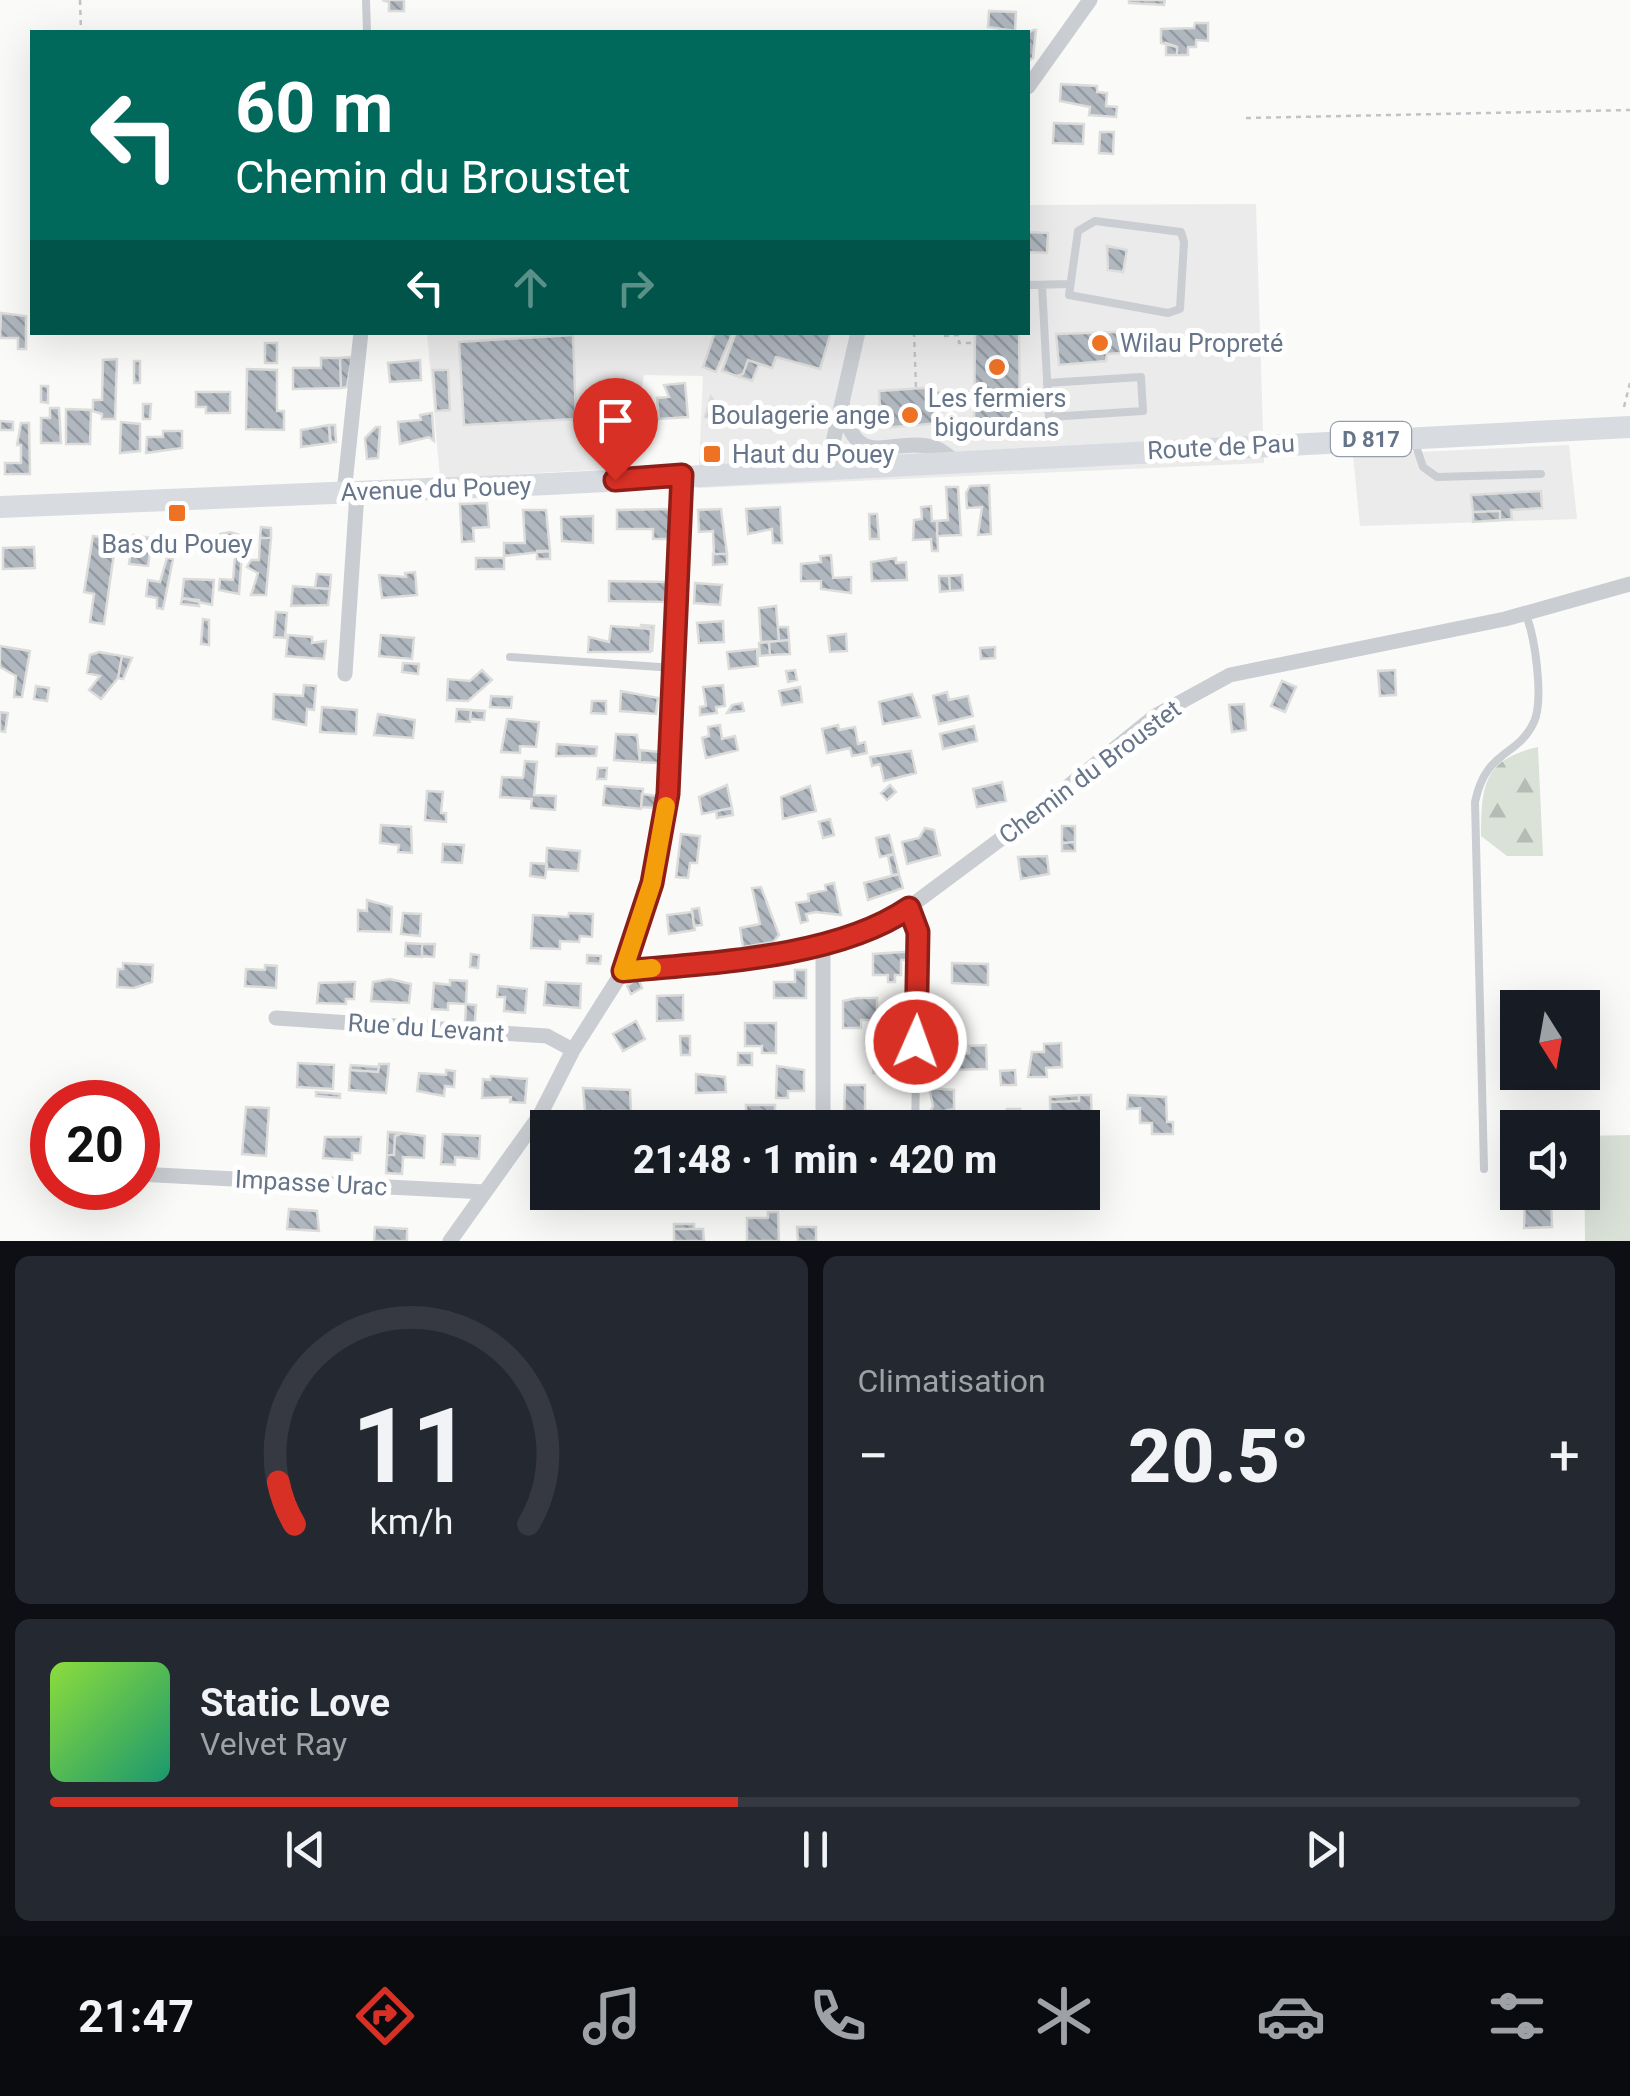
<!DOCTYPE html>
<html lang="fr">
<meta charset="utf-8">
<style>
body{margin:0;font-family:Roboto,sans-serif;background:#242831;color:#f1f3f6;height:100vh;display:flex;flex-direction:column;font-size:38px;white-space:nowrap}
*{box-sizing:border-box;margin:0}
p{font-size:32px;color:#9ea1a6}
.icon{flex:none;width:55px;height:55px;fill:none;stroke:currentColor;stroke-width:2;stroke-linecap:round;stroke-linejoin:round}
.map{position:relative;height:1241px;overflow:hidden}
.drawer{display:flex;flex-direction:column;gap:15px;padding:15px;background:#0d0f14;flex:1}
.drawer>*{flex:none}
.hud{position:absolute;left:30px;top:30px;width:1000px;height:305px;border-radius:0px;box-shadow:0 10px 40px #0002;background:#00695c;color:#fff;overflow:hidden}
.needle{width:65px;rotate:169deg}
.controls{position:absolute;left:1500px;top:990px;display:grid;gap:20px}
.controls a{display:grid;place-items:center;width:100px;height:100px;border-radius:0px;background:#171b24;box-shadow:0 10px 40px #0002;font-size:50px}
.speed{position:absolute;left:30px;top:1080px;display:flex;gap:20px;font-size:50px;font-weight:700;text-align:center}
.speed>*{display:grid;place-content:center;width:130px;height:130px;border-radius:50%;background:#171b24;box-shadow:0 10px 40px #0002;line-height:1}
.speed .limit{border:15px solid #d22;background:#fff;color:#111}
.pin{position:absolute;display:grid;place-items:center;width:85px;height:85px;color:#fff;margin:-102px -42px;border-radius:50% 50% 50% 0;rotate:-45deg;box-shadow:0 0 10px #0007}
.pin .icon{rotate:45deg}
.me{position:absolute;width:110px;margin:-55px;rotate:2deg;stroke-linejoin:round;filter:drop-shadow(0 0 8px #0008)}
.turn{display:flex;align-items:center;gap:35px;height:210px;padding:0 40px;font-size:45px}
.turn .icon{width:130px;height:130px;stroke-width:2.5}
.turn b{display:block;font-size:70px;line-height:85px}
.lanes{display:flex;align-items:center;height:95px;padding:0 40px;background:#0003;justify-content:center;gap:50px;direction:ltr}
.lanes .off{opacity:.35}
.big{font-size:75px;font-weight:800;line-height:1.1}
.drawer .tile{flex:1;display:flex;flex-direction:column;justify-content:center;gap:15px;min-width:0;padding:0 35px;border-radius:15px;background:#242831}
.drawer .dial{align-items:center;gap:0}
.dial svg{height:260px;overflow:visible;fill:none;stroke:#363941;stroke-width:7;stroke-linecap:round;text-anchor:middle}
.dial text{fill:#f1f3f6;stroke:none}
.song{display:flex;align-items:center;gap:30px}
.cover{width:120px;height:120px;border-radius:15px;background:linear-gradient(135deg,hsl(90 70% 55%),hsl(160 70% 35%))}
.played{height:10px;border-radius:5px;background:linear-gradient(90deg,#d93025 45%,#363941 45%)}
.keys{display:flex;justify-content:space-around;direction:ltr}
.heat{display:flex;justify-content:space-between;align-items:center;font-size:55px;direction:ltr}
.drawer .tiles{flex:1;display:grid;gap:15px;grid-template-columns:1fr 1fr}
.tile:last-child{grid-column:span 2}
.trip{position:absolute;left:530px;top:1110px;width:570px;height:100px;border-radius:0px;background:#171b24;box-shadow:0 10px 40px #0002;font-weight:800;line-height:100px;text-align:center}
.tabs{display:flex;height:160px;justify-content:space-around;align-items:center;background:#090b0e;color:#9ea1a6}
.tabs .icon{width:70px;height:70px}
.tabs .selected{color:#d93025}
.tabs b{font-size:45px;color:#f1f3f6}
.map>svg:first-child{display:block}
.built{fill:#ebebeb}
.grass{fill:#dae2d8}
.forest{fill:url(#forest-firs)}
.building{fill:url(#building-back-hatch);stroke:#dcdcda;stroke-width:2.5}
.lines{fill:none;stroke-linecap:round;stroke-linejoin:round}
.path{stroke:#c1c3c6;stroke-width:2.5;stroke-dasharray:5 5;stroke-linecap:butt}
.lane{stroke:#cacdd1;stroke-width:8}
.street{stroke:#cacdd1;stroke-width:15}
.primary{stroke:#d8dbe0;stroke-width:22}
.route-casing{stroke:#8d1f18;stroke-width:25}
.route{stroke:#d93025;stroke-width:18}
.slow{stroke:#f59e0b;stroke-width:18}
.poi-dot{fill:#ed7224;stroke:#fff;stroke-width:4}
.labels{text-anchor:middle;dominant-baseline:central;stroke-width:10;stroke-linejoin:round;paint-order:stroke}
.shield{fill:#fff;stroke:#959ead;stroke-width:2.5}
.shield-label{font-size:22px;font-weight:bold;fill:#67758a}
.poi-label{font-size:25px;fill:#67758a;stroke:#fff;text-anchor:start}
.street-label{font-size:25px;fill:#67758a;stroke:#fff}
</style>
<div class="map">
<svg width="1630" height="1241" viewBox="0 0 1630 1241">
<defs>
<pattern id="forest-firs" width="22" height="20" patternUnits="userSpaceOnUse" patternTransform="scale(2.5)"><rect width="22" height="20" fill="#dae2d8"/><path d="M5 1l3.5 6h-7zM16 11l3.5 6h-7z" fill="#b5bcb5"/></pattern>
<pattern id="building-back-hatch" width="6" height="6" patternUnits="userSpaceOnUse" patternTransform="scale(2.5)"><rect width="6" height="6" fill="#b0b7bf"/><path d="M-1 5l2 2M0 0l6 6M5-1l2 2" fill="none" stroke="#9399a1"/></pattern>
</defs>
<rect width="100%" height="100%" fill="#fafaf8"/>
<path class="built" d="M1256 204 1264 463 698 488 703 376 644 375 629 468 440 478 427 333 1028 332V205Z
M1569 445 1577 519 1360 526 1353 455Z"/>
<path class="grass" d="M1630 1135V1241H1585L1584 1136Z"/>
<path class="forest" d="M1538 747 1543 856H1507L1481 836C1481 785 1484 759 1538 747Z"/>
<path class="building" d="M382 0H404V11H389V2Z
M1129 0H1165L1164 5 1129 3Z
M989 11 1016 12 1015 31 988 27Z
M1195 23H1208V41L1196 40V47H1188V55H1177V47L1161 43V29L1194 28Z
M1033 30H1036L1033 58 1028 61V33Z
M1166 43 1177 47V55H1166Z
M1061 84 1097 86V92L1107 93 1106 106 1117 107 1116 117 1089 115 1090 107 1060 101Z
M1054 123 1084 124 1083 144 1053 143Z
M1100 132H1114L1113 154 1099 153Z
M1028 232 1048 233 1047 253 1028 252Z
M1107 246 1127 250 1123 272 1108 270Z
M1 313 26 316V349H18V338H0Z
M1143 331 1144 352 1107 354 1106 361 1059 365 1056 334Z
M715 332H733L716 372 703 367Z
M736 332H831L820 369 776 357 772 368 748 360 743 374 737 376 722 371Z
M975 332H1019L1020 413 1012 422 974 423Z
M573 335 576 419 464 425 459 342Z
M265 343H277V363H265Z
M352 357 347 387 341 388 340 358Z
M321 358H340L341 388 293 389V368H321Z
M117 359 115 419H102V414L93 411V400H102L103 360Z
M420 360 421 380 390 382 388 363Z
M748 360 759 364 752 381 737 376 743 374Z
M134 361H140V383H134Z
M247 369 277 370V411H284V430L246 429Z
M433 370H448L450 410 436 411Z
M685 383 688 417 659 419 657 398 669 397 664 385Z
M41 386H48V403L41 402Z
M936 387 935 407H941V423L881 428 879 391Z
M196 392H230V413H206V407H196Z
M711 397 716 405 741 413 736 427 720 422 719 428 708 425 710 419 705 417Z
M143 404H151L150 419H143Z
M50 408H59L61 443H41V418H50Z
M66 409 91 410 90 444H66Z
M432 413 434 441 429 437 400 444 398 422 421 420 420 415Z
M0 421 13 422V430H0Z
M121 422 140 424V451L120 453Z
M21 423H29L30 474H5V463H21V445H17Z
M329 425 331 443 301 447V430Z
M329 425H335L336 442H330Z
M376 427H380L378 458 367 459 365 438Z
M163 431H182V448L146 453 147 437H163Z
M989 485 991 534 978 535 982 507 967 508 966 493 970 486Z
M946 487H958L961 535 937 536V521L948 520Z
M1541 491 1542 508 1511 510 1512 519 1500 520V511L1473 512 1471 495Z
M487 503 489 527 473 528 474 541 462 542 460 504Z
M931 506 932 521H937L938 551H932L931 539 913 540 914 520 922 519 921 507Z
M780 507 782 543H773L772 529 748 534 746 509Z
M672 509V539H653V529H617V510Z
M721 509 727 554H714L713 531 699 532 698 510Z
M523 510H546L550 551 504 556V543H525Z
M1500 511V520L1473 522V512Z
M869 514H877L879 539H870Z
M593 516V543L562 541 561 517Z
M261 527 271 528V538H260Z
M230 532 243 536 239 594 219 590 220 579 233 580 235 556 218 555 220 534Z
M133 535 152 538 148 566 129 564Z
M93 536 116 539 104 624 90 622 94 594 84 592Z
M260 538H271L266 595H251L258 573 247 567 251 560H259Z
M34 547 35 568 3 569V548Z
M537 551H550V559H537Z
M713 554H727V564L713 565Z
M831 555 833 578 851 577V593L821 589V581H801V564L821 562 820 556Z
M167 558 173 559 163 609 157 608V598L146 596 148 580 160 582Z
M476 558H504V569H476Z
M896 558V563L906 562 907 580 872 581 871 562Z
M415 572 417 595 382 598 379 575 406 577 405 573Z
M317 574 331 575 330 589 315 588Z
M962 575 963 590 950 591 949 576Z
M939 576H949L950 591 940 592Z
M184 579 214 580 212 605 182 598Z
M609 581 667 582V602L609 601Z
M695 583 722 585 720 605 694 603Z
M293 586 330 589 328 605 291 606Z
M182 598 199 600V606L181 604Z
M776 606 779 641 761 642 759 608Z
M276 612 287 613 285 638 274 637Z
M203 619 209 620V645L201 644Z
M723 621 724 642 699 643 697 623Z
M640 625 654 626 652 652 651 629Z
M611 626 651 629 650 652H588L589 637 609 642Z
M778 627H788L789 640 779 641Z
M846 634 847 651 830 652 828 636Z
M288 635 312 637V643L326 641 324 659 286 656Z
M381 635 414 638 412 659 379 656Z
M789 640 790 654 770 655 769 642Z
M769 642 770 655 760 656 759 643Z
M0 646 30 651 22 697H14L16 676 0 667Z
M995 647V658L981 659 980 648Z
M757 649 758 666 729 669 727 652Z
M99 652 122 656 118 678 101 699 89 690 100 676 87 673 90 655Z
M122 656 132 658 123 679 118 678Z
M403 663 419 664 418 674 402 672Z
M482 670 492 680 468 701 447 700 448 679 470 681Z
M795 670 797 680 788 682 786 671Z
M1395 670 1396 695 1380 696 1378 671Z
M1282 681 1296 687 1285 712 1271 706Z
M304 685 316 686 314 710 307 709 306 725 273 719 274 694 303 696Z
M723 685 725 706 716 707 717 713 700 715V707L706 706 703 687Z
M36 686 49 688 47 701 34 699Z
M800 687 802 702 782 705 779 691Z
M621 691 658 698 656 714 620 711Z
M947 692 949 700 968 696 973 716 939 724 933 696Z
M912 694 920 717 883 724 879 702Z
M491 696 512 697 511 708 490 707Z
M592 701H606V714L591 713Z
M742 703 744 711 727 713 732 705Z
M1244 704 1246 730 1232 732 1229 705Z
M322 707 357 710 356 734 320 732Z
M457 709 471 710 470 722 456 721Z
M471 710 485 711 484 720 470 719Z
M0 712 8 713 5 732 0 731Z
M378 714 415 720 413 738 374 735Z
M507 719 539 722 536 747 520 746V753L501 752Z
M720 725 722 739 735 736 738 750 706 758 702 738 709 736 708 727Z
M838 725 839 730 855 727 858 744 865 742 867 753 852 756 850 748 827 753 822 729Z
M974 726 977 741 943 749 940 734Z
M616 734 637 735 640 762 614 760Z
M557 744 597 747 596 756H556Z
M640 750 660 752 659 763 640 762Z
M911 751 916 773 884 781 880 764 872 766 870 757Z
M525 761 537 762 534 795 556 796 555 810 531 808 532 799 500 797 502 777 523 778Z
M598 768H607L606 779H597Z
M1002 782 1006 801 977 807 973 789Z
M727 785 732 808 702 814 699 797Z
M890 785 896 792 887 800 881 793Z
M605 786 643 789 641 809 603 805Z
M810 786 816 811 783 819 781 797Z
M427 791 443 792 441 813H446V822L425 820Z
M642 794 658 796 656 808 641 807Z
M732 808 733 815 717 818 716 811Z
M830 819 834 835 823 838 819 822Z
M381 825 411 827 412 853 398 852 399 845 380 843Z
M1062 826H1075V842L1062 843Z
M925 828 934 830 940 855 907 864 902 842 919 838Z
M681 834 700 836 697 863H690L688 878 676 877Z
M889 835 894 854 880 857 876 838Z
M1075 842V851H1062V843Z
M443 844 464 845 462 863 442 862Z
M547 848 580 851 578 871 546 869Z
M894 854 899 874 892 875 888 856Z
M1047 856 1049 874 1021 879 1018 857Z
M531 863 547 864 545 878 530 876Z
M899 874 903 888 868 900 864 883Z
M834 883 841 915 816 912 806 914 808 921 801 923 796 903 809 901 808 894 826 890 825 885Z
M761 887 779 935 773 942 743 947 740 928 760 924 752 888Z
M367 900 392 907 391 932 358 931V910L367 911Z
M699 908 702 925 694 926 692 909Z
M692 912 695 930 669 934 667 915Z
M403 913 421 914 420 936 401 934Z
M569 913 593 914 592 937 580 936 579 942 560 941V949L531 948 533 915 568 917Z
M406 943 422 944V957L405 956Z
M422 944H435L434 957 422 956Z
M902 952H909V960H901V975H895V982H888V975H873V954Z
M471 954 479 955 478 968 470 967Z
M587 955 601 956 600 964 587 963Z
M123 963 153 965 152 982 134 988 117 987 118 969H123Z
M952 963 988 964V985L952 983Z
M265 965 277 966 276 988 245 986 246 969 265 970Z
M795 970H806V998H774V982H795Z
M638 978 642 988 631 994 627 986Z
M390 979 411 984 409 1003 371 1001 373 982Z
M450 980 467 981 466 1004 448 1003V1010L432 1009 434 983 450 985Z
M347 982H355L354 999H346V1004L317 1003 319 983Z
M546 982 581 984 580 1008 544 1005Z
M498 986 527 989 525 1013 504 1011 505 997H497Z
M683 995V1020L657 1021V996Z
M857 998H877V1020H861V1028H843V1001Z
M466 1004 476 1005 475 1022H465Z
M636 1021 645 1039 623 1051 613 1034Z
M745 1023H776V1053H762V1046H745Z
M680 1036H690V1055H681Z
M868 1039 896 1041V1064H890V1073H873L876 1051 866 1048Z
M1061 1043 1062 1067 1046 1068 1047 1077H1028L1032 1052H1044V1044Z
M986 1045 987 1069 953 1070V1054L969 1053V1046Z
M738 1053H752V1065H738Z
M298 1063 334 1065 333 1089 297 1087Z
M379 1064H389L386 1093 349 1090 350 1070 378 1072Z
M351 1065 379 1067 378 1072 350 1070Z
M777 1066 804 1070V1091H788V1098H776Z
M446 1070 455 1071 454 1087 445 1086 444 1096 417 1091 419 1073 446 1075Z
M1015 1070 1016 1085H1001L1000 1071Z
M696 1074 725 1077 726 1092 696 1093Z
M491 1076 527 1079 525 1103 510 1102 511 1097 482 1098 483 1079 490 1080Z
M845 1085H865V1111H871V1118L844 1119Z
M583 1088 630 1090 631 1111H585Z
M929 1088 954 1090V1109L929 1114 933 1106Z
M316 1092 340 1094V1098L316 1096Z
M1079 1095V1101L1050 1102V1097Z
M1079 1095H1091L1092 1123 1051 1124 1050 1102 1079 1101Z
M1128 1095 1166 1097 1167 1122H1173V1134H1152V1123H1140V1108L1127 1109Z
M746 1105H775V1128H746Z
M246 1107 269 1108 266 1156 242 1154Z
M1007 1109H1020V1128H1008Z
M661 1113H675V1120L661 1121Z
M1020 1116H1032L1033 1128H1020Z
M941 1120 973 1121V1128H925Z
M388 1132 403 1133 395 1136 394 1155H387Z
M403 1133 425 1136 424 1158 403 1157 402 1174 386 1173 387 1155H394L395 1136Z
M443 1134 480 1136 479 1159 455 1157V1165L441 1164Z
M325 1137H361L360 1153H352V1160L323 1158Z
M1510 1151H1518V1192L1551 1197 1552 1227 1524 1228 1525 1194 1507 1196Z
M541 1165H548V1185H540Z
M843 1192H875V1201L843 1202Z
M289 1209 317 1211 319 1231 287 1229Z
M768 1212H778L779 1241H747V1218H768Z
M674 1224H694V1229H674Z
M375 1227 407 1229V1241H374Z
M797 1227H816V1241H798Z
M674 1229H703L704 1241H674Z"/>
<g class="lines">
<path class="path" d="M80 0 81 32
M1246 118 1630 110
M914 332 916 388
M944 336 959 335V343H975
M936 393 975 392
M1624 407 1630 383"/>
<path class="lane" d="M366 0 367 32
M1095 221 1181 232 1184 242 1180 309 1168 313 1069 295 1078 231Z
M1028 285 1070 284
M1042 285 1049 417 1143 411 1141 377 1047 383
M1414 440 1423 467 1437 477 1541 474
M510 657 675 668
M909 908 919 932 915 1128
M1082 1131H1084
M1484 1169 1475 802C1486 749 1517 758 1534 722 1544 699 1535 635 1525 613"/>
<path class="street" d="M1028 87 1090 0
M842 402C855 477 893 434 935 448 942 450 949 457 955 461
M827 469 858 332
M344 493 361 332
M345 674 357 493
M623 971 738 959 823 941 892 920 1029 818 1155 716 1230 675 1505 619 1630 584
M276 1018 547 1036 573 1050
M823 1128V941
M138 1174 485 1192
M450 1241 540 1115 573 1050 623 971 652 883 674 728 682 475"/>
<path class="primary" d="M0 507 549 484 1630 427"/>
</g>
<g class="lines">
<defs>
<path id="route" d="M615 480 682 475 668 794 652 883 623 971C710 963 836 958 909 908L918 932 916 1042"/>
</defs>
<use href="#route" class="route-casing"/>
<use href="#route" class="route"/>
<path class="slow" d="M652 968 623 971 652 883 666 806"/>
</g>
<g class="poi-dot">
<circle cx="1100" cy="343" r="10"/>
<circle cx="997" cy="367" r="10"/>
<circle cx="910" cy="415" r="10"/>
<rect x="702" y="444" width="20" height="20" rx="5"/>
<rect x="167" y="503" width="20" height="20" rx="5"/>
</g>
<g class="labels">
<rect class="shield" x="1331" y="422" width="80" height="34" rx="8"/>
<g class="shield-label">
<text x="1371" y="439">D 817</text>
</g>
<g class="poi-label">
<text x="1120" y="343">Wilau Propreté</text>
<text x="997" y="398" text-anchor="middle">Les fermiers<tspan x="997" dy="29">bigourdans</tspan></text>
<text x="890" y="415" text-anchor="end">Boulagerie ange</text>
<text x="732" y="454">Haut du Pouey</text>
<text x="177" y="544" text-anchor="middle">Bas du Pouey</text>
</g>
<g class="street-label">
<text transform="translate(1221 447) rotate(-3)">Route de Pau</text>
<text transform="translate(436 489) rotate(-2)">Avenue du Pouey</text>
<text transform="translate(1090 772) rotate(-37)">Chemin du Broustet</text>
<text transform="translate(426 1028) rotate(4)">Rue du Levant</text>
<text transform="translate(311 1183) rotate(3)">Impasse Urac</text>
</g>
</g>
</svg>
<div class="controls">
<a><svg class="needle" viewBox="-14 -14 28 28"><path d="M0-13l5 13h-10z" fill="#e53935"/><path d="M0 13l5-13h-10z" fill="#9ea1a6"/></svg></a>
<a><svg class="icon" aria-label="sound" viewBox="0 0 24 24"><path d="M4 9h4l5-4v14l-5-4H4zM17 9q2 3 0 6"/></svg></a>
</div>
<div class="speed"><div class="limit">20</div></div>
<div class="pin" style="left:615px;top:480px;background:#d93025"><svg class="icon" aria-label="arrive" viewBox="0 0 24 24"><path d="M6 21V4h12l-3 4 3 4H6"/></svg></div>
<svg class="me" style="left:916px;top:1042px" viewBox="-20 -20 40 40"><circle r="17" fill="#d93025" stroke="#fff" stroke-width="3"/><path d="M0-11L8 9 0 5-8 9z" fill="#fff"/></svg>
<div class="trip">21:48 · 1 min · 420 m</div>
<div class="hud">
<div class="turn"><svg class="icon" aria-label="left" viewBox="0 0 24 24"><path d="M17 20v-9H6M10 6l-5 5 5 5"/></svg><div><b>60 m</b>Chemin du Broustet</div></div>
<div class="lanes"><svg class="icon" aria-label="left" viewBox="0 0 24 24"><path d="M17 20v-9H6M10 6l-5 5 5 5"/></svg><svg class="icon off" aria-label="ahead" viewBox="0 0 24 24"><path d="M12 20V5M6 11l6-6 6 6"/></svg><svg class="icon off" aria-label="right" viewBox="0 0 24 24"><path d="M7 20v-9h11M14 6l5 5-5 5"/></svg></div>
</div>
</div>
<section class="drawer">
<div class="tiles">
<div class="tile dial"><svg viewBox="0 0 100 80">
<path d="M14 69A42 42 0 1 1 86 69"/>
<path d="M14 69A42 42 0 0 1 9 56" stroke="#d93025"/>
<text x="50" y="56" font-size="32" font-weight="700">11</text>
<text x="50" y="72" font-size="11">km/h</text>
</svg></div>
<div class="tile"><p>Climatisation</p>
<div class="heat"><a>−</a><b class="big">20.5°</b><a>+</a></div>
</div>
<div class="tile">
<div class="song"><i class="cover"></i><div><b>Static Love</b><p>Velvet Ray</p></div></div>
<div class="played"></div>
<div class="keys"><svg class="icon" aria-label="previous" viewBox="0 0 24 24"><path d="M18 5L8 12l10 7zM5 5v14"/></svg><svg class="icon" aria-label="pause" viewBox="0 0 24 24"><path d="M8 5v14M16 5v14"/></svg><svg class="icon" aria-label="next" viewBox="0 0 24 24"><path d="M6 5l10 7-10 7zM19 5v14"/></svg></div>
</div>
</div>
</section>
<nav class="tabs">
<b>21:47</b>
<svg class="icon selected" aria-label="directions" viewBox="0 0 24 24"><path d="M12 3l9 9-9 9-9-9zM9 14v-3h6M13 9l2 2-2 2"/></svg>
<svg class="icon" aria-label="music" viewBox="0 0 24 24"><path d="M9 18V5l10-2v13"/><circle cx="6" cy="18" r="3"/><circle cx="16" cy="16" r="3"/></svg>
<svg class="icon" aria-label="phone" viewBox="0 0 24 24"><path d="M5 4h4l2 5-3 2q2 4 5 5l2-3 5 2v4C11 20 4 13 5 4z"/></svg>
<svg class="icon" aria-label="climate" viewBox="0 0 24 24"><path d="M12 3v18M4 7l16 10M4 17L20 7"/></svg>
<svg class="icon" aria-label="car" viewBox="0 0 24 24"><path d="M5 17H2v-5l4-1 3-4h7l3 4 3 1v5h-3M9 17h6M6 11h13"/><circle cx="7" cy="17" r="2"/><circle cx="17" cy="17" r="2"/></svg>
<svg class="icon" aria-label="filters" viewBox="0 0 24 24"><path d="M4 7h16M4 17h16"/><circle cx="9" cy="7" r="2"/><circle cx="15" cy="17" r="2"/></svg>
</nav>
